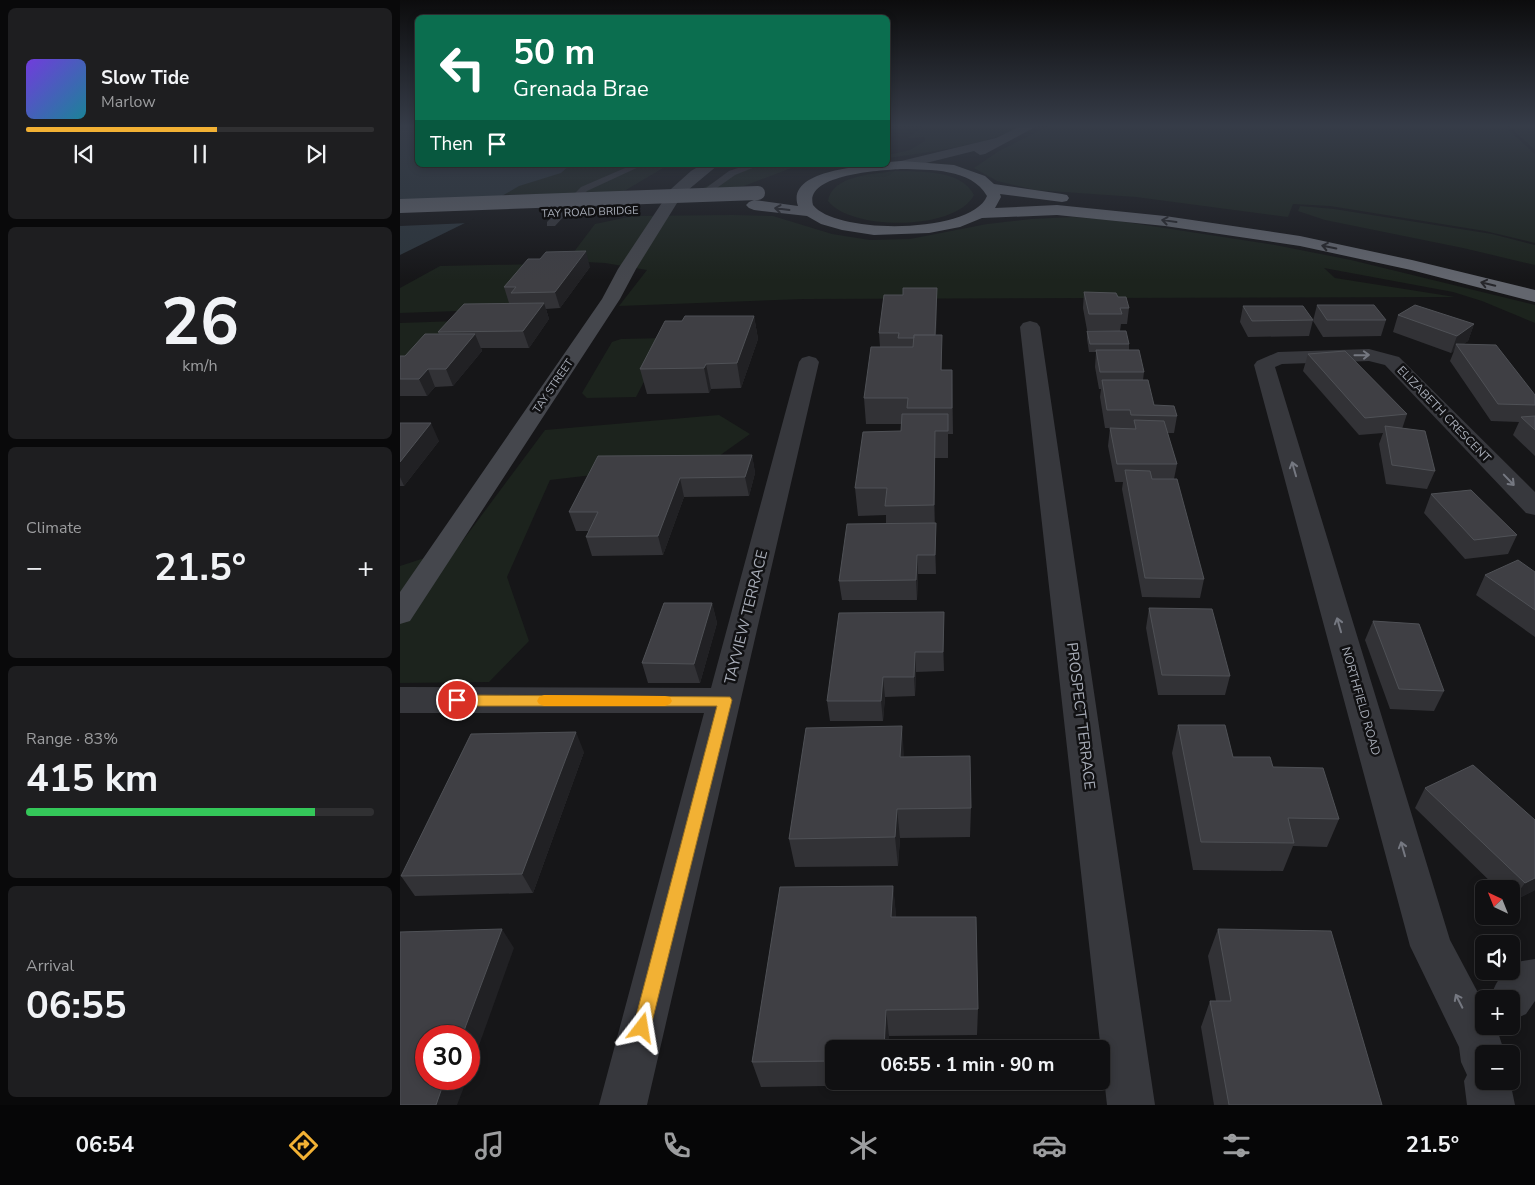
<!DOCTYPE html>
<meta charset="utf-8">
<style>
body{margin:0;font-family:"Nunito Sans",sans-serif;background:#1e1e20;color:#f1f3f6;height:100vh;display:flex;flex-direction:column;font-size:19px;white-space:nowrap}
*{box-sizing:border-box;margin:0}
p{font-size:16px;color:#9c9d9f}
.icon{flex:none;width:28px;height:28px;fill:none;stroke:currentColor;stroke-width:2;stroke-linecap:round;stroke-linejoin:round}
.map{position:relative;flex:1;overflow:hidden}
.panel{display:flex;flex-direction:column;gap:8px;padding:8px;background:#09090a;width:400px}
.panel>*{flex:none}
.guide{position:absolute;left:15px;top:15px;width:475px;height:152px;border-radius:8px;box-shadow:0 2px 8px #0003,0 0 0 1px #303032;background:#0b6e4f;color:#fff;overflow:hidden}
.needle{width:32px;rotate:317deg}
.controls{position:absolute;left:1075px;top:880px;display:grid;gap:10px}
.controls a{display:grid;place-items:center;width:45px;height:45px;border-radius:8px;background:#101012;box-shadow:0 2px 8px #0003,0 0 0 1px #303032;font-size:25px}
.speed{position:absolute;left:15px;top:1025px;display:flex;gap:10px;font-size:25px;font-weight:700;text-align:center}
.speed>*{display:grid;place-content:center;width:65px;height:65px;border-radius:50%;background:#101012;box-shadow:0 2px 8px #0003,0 0 0 1px #303032;line-height:1}
.speed .limit{border:8px solid #d22;background:#fff;color:#111}
.pin{position:absolute;display:grid;place-items:center;width:42px;height:42px;color:#fff;margin:-21px;border:2px solid #fff;border-radius:50%;box-shadow:0 1px 5px #0007}
.me{position:absolute;width:55px;margin:-28px;rotate:14deg;stroke-linejoin:round;filter:drop-shadow(0 0 4px #0008)}
.turn{display:flex;align-items:center;gap:18px;height:105px;padding:0 15px;font-size:22px}
.turn .icon{width:65px;height:65px;stroke-width:2.5}
.turn b{display:block;font-size:35px;line-height:42px}
.then{display:flex;align-items:center;height:48px;padding:0 15px;background:#0003;gap:10px;font-size:19px}
.big{font-size:38px;font-weight:700;line-height:1.1}
.panel .card{flex:1;display:flex;flex-direction:column;justify-content:center;gap:8px;min-width:0;padding:0 18px;border-radius:8px;background:#1e1e20}
.panel .dial{align-items:center;gap:0}
.dial b{font-size:65px;line-height:1}
.song{display:flex;align-items:center;gap:15px}
.cover{width:60px;height:60px;border-radius:8px;background:linear-gradient(135deg,hsl(260 70% 55%),hsl(190 70% 35%))}
.played{height:5px;border-radius:2px;background:linear-gradient(90deg,#f2b134 55%,#303032 55%)}
.keys{display:flex;justify-content:space-around;direction:ltr}
.heat{display:flex;justify-content:space-between;align-items:center;font-size:28px;direction:ltr}
.charge{height:8px;border-radius:4px;background:linear-gradient(90deg,#34c759 83%,#303032 0)}
.trip{position:absolute;left:425px;top:1040px;width:285px;height:50px;border-radius:8px;background:#101012;box-shadow:0 2px 8px #0003,0 0 0 1px #303032;font-weight:700;line-height:50px;text-align:center}
.tabs{display:flex;height:80px;justify-content:space-around;align-items:center;background:#060607;color:#9c9d9f}
.tabs .icon{width:35px;height:35px}
.tabs .on{color:#f2b134}
.tabs b{font-size:22px;color:#f1f3f6}
main{display:flex;flex:1;min-height:0}
.map>svg:first-child{display:block}
.green{fill:#1c231d}
.water{fill:#2c353c}
.pier{fill:#161618}
.lines{fill:none;stroke-linecap:round;stroke-linejoin:round}
.lane{fill:#37383d;fill-rule:evenodd}
.street{fill:#37383d;fill-rule:evenodd}
.secondary{fill:#45474d;fill-rule:evenodd}
.highway{fill:#63666e;fill-rule:evenodd}
.highway-bridge{stroke:#63666e;stroke-width:14}
.wall{fill:#323236}
.shaded-wall{fill:#212124}
.building{fill:#3f3f44;stroke:#4f5156}
.oneway{stroke:#26262a}
.oneway2{stroke:#757881}
.route{fill:#f2b134;stroke:#9d7322}
.slow{fill:#f59e0b}
.labels{text-anchor:middle;dominant-baseline:central;stroke-width:5;stroke-linejoin:round;paint-order:stroke}
.far-street-label{font-size:11px;fill:#a8adb8;stroke:#111113}
.street-label{font-size:12px;fill:#a8adb8;stroke:#111113}
.near-street-label{font-size:15px;fill:#a8adb8;stroke:#111113}
</style>
<main>
<section class="panel">
<div class="card">
<div class="song"><i class="cover"></i><div><b>Slow Tide</b><p>Marlow</p></div></div>
<div class="played"></div>
<div class="keys"><svg class="icon" aria-label="previous" viewBox="0 0 24 24"><path d="M18 5L8 12l10 7zM5 5v14"/></svg><svg class="icon" aria-label="pause" viewBox="0 0 24 24"><path d="M8 5v14M16 5v14"/></svg><svg class="icon" aria-label="next" viewBox="0 0 24 24"><path d="M6 5l10 7-10 7zM19 5v14"/></svg></div>
</div>
<div class="card dial"><b>26</b><p>km/h</p></div>
<div class="card"><p>Climate</p>
<div class="heat"><a>−</a><b class="big">21.5°</b><a>+</a></div>
</div>
<div class="card"><p>Range · 83%</p><b class="big">415 km</b><div class="charge"></div></div>
<div class="card"><p>Arrival</p><b class="big">06:55</b></div>
</section>
<div class="map">
<svg width="1135" height="1105" viewBox="0 0 1135 1105">
<rect width="100%" height="100%" fill="#161618"/>
<path class="green" d="M525 125H625C588 145 529 152 488 158V155L510 150 525 141 524 137 508 138Z
M650 125H1103L1135 154V243L1085 231 930 206 893 204 888 217 736 197 635 190 597 181 574 168 599 151Z
M1108 125H1135V150Z
M159 165H268L221 193 70 195Z
M358 165H399L344 186 296 192 325 176Z
M495 171C520 172 561 169 574 195 556 231 451 231 428 201 432 175 474 174 495 171Z
M900 206 934 209 1092 234 1135 245V265L1063 248 925 220 898 211Z
M333 215 373 216 432 234 470 240 510 239 587 224 631 219 673 217 712 220 875 245 951 260 1135 305V323L1082 301 1053 292 924 268 935 278 1055 297 404 299 219 306 247 270 205 263 167 261 195 224 233 216Z
M141 264 109 303 116 309 0 313V288L40 266Z
M58 321 0 373V323Z
M267 338 236 397 187 398 182 393 212 342 221 339Z
M319 415 350 434 312 461 150 480 107 577 129 641 89 682 0 683V566L58 547 145 430Z"/>
<path class="water" d="M0 125H17L18 165H170L161 173 119 186 95 200 71 220 0 255Z"/>
<path class="pier" d="M96 202 69 223 0 226V204Z"/>
<g class="lines">
<path class="lane" d="M232 165H243L187 191 155 226H147V222L181 187Z
M347 165H360L335 175 314 190 311 191 306 188 329 171Z"/>
<path class="street" d="M630 321 637 323 640 327 755 1105H707L620 327 623 323Z
M969 349 999 357 1135 492V515L1126 513 985 365 969 361 882 364 875 367 1050 940 1084 1004V1026H1096L1105 1054H1084V1081H1110L1115 1105H1067L1064 1081 1067 1075 1061 1062 1059 1047 1010 946 854 365 857 361 878 352Z
M409 356 416 358 419 362 247 1105H199L304 713H0V687L311 688 399 362 402 358Z
M1135 959V1001L1126 1014 1111 1021V999H1089L1096 984 1104 971H1111V965L1122 961Z"/>
<path class="secondary" d="M623 125H639L585 154 580 155 574 151 502 169 495 165 497 162 596 138Z
M301 165H318L282 195 236 269 220 299 10 621 0 624V592L202 299 218 269 271 189 291 171Z"/>
<path class="highway" d="M502 161 554 165 585 176 594 184 662 194 667 195 669 198 667 201 662 202 600 194 601 197 595 208 657 205 765 216 900 236 1012 260 1135 290V302L1011 270 900 246 765 226 657 215 582 218 560 227 529 233 474 235 442 230 421 224 407 216 354 210 349 208 346 205 349 202 354 200 398 206C385 169 467 165 488 165V162ZM502 169C530 170 571 168 587 196 572 234 436 235 413 205 404 174 483 170 502 169Z"/>
<path class="highway-bridge" d="M0 206 358 193"/>
</g>
<path class="wall" d="M190 267 160 308 146 309 149 319 129 348H81L82 351 53 386 35 387 27 396H0V356H5L39 334 38 332 109 303 104 287Z
M684 292 718 297 729 308 727 324H721L720 331 687 330 683 308Z
M537 304 536 335 542 359V370H552L553 434H548V458H535V523L536 542V574H518L517 600H442L439 581 486 523V515L458 516 455 488 501 431 502 424H466L464 398 480 347 479 333Z
M917 305 986 320 981 336 923 337 913 321Z
M843 306 913 320 909 336 848 337 840 322Z
M998 315 1074 324 1068 341 1063 344 1135 395V456L1113 435 1119 422 1091 421 1050 361 1054 351 1051 353 993 332Z
M354 316 358 339 341 388 311 389 309 393 247 394 240 369 282 321Z
M687 331 729 344V350L744 372 743 380 754 405 777 416 774 433H767L777 464 774 479 804 579 800 598 742 597 722 489 723 482H715L708 446 710 428H728H705L700 397 701 389H699L695 367 696 352H689L687 339Z
M908 354 1007 414 1002 429 1035 471 1027 489 986 484 979 444 983 433 959 435 903 371Z
M0 423 39 441 4 486H0Z
M352 455 355 473 349 496 284 497 263 555 192 556 186 537 189 531H176L169 512Z
M1031 494 1117 535 1108 554 1065 559 1024 513Z
M1135 572V637L1076 595 1085 575Z
M312 603 317 623 300 683H248L242 663Z
M749 608 830 676 825 695H758L746 628Z
M544 612V671L516 672 515 696 485 697 483 721H430L427 701Z
M973 621 1044 691 1034 711 990 709 965 640Z
M778 725 833 757 873 767 939 819 927 847 893 846 883 871 793 870 772 753Z
M184 752 133 893 15 896 1 876Z
M504 757 571 808 570 837 500 838 498 866 395 867 389 839Z
M1025 788 1135 890 1111 902V889H1098L1015 808Z
M493 886 496 917 578 1009 577 1035 489 1036V1049H434V1081H487V1085L361 1087 352 1062Z
M818 929 982 1105H814L801 1027 810 1001H816L808 956Z"/>
<path class="shaded-wall" d="M186 251 190 267 160 308 155 292Z
M537 288V304L535 354V338Z
M144 303 149 319 129 348 123 331Z
M354 316 358 339 341 388 337 363Z
M1074 324 1068 341 1059 348 1056 344 1054 351 1051 353 1057 336Z
M75 334 82 351 53 386 46 369Z
M542 335V359L541 395V370Z
M306 364 311 389 309 393 304 368Z
M28 369 35 387 27 396 19 379Z
M31 423 39 441 4 486 0 477V462Z
M535 431V533L534 505Z
M352 455 355 473 349 496 345 477Z
M280 478 284 497 263 555 258 536Z
M536 523V574L535 555Z
M517 555 518 574 517 600 516 580Z
M312 603 317 623 300 683 294 664Z
M544 612V671L543 652Z
M515 652 516 672 515 696 514 677Z
M483 677 485 697 483 721 481 701Z
M502 726 504 755 502 786 500 757Z
M176 732 184 752 133 893 122 874Z
M497 809 500 838 498 866 495 837Z
M1135 878V890L1111 902 1125 883Z
M493 886 496 913 494 945 491 917Z
M102 929 114 948 69 1073V1036H62Z
M486 1010 489 1036V1049H484Z
M45 1079H67L57 1105H36Z"/>
<path class="building" d="M186 251 155 292 111 293 116 287H104L128 259H140L146 252Z
M503 288H537L535 335H514V338H498L499 333H479L484 295H503Z
M684 292 716 293 718 297H726L729 308H720L722 314H689Z
M144 303 123 331 38 332 64 304Z
M917 305H974L986 320H927Z
M1015 305 1074 324 1057 336 998 315Z
M843 306H903L913 320 852 321Z
M285 316H354L337 363 306 364 304 368 240 369 265 321H282Z
M687 331H726L729 344H690Z
M25 334H75L46 369H28L19 379H0V356H5Z
M514 335H542L541 370H552V408H507L508 398H464L471 347H513Z
M1056 344 1096 345 1135 395V405L1098 404Z
M696 350H739L744 372H700Z
M945 351 1007 414 965 418 908 354Z
M702 380H748L754 405 774 406 777 416 731 415 730 410H707Z
M502 414H548V431H535L534 505 485 506 487 488H455L463 432 501 431Z
M1135 416V430L1121 417Z
M734 420 764 421 777 464H717L710 428 736 429Z
M0 423H31L0 462Z
M985 426 1025 431 1035 471 992 465Z
M352 455 345 477 280 478 258 536 186 537 198 512H169L198 456Z
M725 470 750 471 752 479H777L804 579 745 578Z
M1071 490 1117 535 1074 540 1031 494Z
M536 523 535 555H517L516 580 439 581 447 524Z
M1118 560 1135 572V610L1085 575Z
M264 603H312L294 664 242 663Z
M749 608 812 609 830 676 762 675Z
M544 612 543 652H515L514 677H483L481 701H427L439 613Z
M973 621 1019 624 1044 691 999 689Z
M778 725H825L833 757H870L873 767 923 768 939 819 888 818 894 843 801 842Z
M502 726 500 757 570 756 571 808 497 809 495 837 389 839 406 728Z
M176 732 122 874 1 876 71 734Z
M1073 765 1135 820V878L1125 883 1025 788Z
M493 886 491 917H576L578 1009 486 1010 484 1049H434V1061L352 1062 380 887Z
M102 929 62 1036H26V1079H45L36 1105H0V932Z
M818 929 931 931 982 1105H829L810 1001H831Z"/>
<defs><path id="oneway-shaft" d="M-6 0H5M1.5-3L5.5 0L1.5 3" fill="none" stroke-width="1.6" stroke-linecap="round" stroke-linejoin="round" transform="scale(1.25)"/></defs>
<g class="oneway">
<use href="#oneway-shaft" transform="translate(382 209) rotate(-173)"/>
<use href="#oneway-shaft" transform="translate(769 221) rotate(-172)"/>
<use href="#oneway-shaft" transform="translate(929 247) rotate(-168)"/>
<use href="#oneway-shaft" transform="translate(1088 284) rotate(-166)"/>
</g>
<g class="oneway2">
<use href="#oneway-shaft" transform="translate(962 355) rotate(-1)"/>
<use href="#oneway-shaft" transform="translate(894 469) rotate(-106)"/>
<use href="#oneway-shaft" transform="translate(1109 480) rotate(46)"/>
<use href="#oneway-shaft" transform="translate(939 625) rotate(-106)"/>
<use href="#oneway-shaft" transform="translate(1003 849) rotate(-106)"/>
<use href="#oneway-shaft" transform="translate(1059 1001) rotate(-117)"/>
</g>
<linearGradient id="sky" x2="0" y2="1"><stop stop-color="#0c0c0d"/><stop offset="0.45" stop-color="#363c48"/><stop offset="1" stop-color="#363c48" stop-opacity="0"/></linearGradient>
<rect width="1135" height="280" fill="url(#sky)"/>
<path class="route" d="M57 695 330 697 332 700 249 1034 242 1037 236 1034 233 1028 317 706H57L52 704 50 700 52 697Z"/>
<path class="slow" d="M144 695 265 696 270 697 272 701 270 704 265 706H144L139 704 137 701 139 697Z"/>
<g class="labels">
<g class="far-street-label">
<text transform="translate(190 212) rotate(-2)">TAY ROAD BRIDGE</text>
<text transform="translate(153 386) rotate(-56)">TAY STREET</text>
</g>
<g class="street-label">
<text transform="translate(1044 414) rotate(46)">ELIZABETH CRESCENT</text>
<text transform="translate(961 701) rotate(74)">NORTHFIELD ROAD</text>
</g>
<g class="near-street-label">
<text transform="translate(346 617) rotate(-76)">TAYVIEW TERRACE</text>
<text transform="translate(681 716) rotate(83)">PROSPECT TERRACE</text>
</g>
</g>
</svg>
<div class="controls">
<a><svg class="needle" viewBox="-14 -14 28 28"><path d="M0-13l5 13h-10z" fill="#e53935"/><path d="M0 13l5-13h-10z" fill="#9c9d9f"/></svg></a>
<a><svg class="icon" aria-label="sound" viewBox="0 0 24 24"><path d="M4 9h4l5-4v14l-5-4H4zM17 9q2 3 0 6"/></svg></a>
<a>+</a>
<a>−</a>
</div>
<div class="speed"><div class="limit">30</div></div>
<div class="pin" style="left:57px;top:700px;background:#d93025"><svg class="icon" aria-label="arrive" viewBox="0 0 24 24"><path d="M6 21V4h12l-3 4 3 4H6"/></svg></div>
<svg class="me" style="left:242px;top:1028px" viewBox="-20 -20 40 40"><path d="M0-17L14 15 0 8-14 15z" fill="#f2b134" stroke="#fff" stroke-width="4"/></svg>
<div class="trip">06:55 · 1 min · 90 m</div>
<div class="guide">
<div class="turn"><svg class="icon" aria-label="left" viewBox="0 0 24 24"><path d="M17 20v-9H6M10 6l-5 5 5 5"/></svg><div><b>50 m</b>Grenada Brae</div></div>
<div class="then">Then<svg class="icon" aria-label="arrive" viewBox="0 0 24 24"><path d="M6 21V4h12l-3 4 3 4H6"/></svg></div>
</div>
</div>
</main>
<nav class="tabs">
<b>06:54</b>
<svg class="icon on" aria-label="directions" viewBox="0 0 24 24"><path d="M12 3l9 9-9 9-9-9zM9 14v-3h6M13 9l2 2-2 2"/></svg>
<svg class="icon" aria-label="music" viewBox="0 0 24 24"><path d="M9 18V5l10-2v13"/><circle cx="6" cy="18" r="3"/><circle cx="16" cy="16" r="3"/></svg>
<svg class="icon" aria-label="phone" viewBox="0 0 24 24"><path d="M5 4h4l2 5-3 2q2 4 5 5l2-3 5 2v4C11 20 4 13 5 4z"/></svg>
<svg class="icon" aria-label="climate" viewBox="0 0 24 24"><path d="M12 3v18M4 7l16 10M4 17L20 7"/></svg>
<svg class="icon" aria-label="car" viewBox="0 0 24 24"><path d="M5 17H2v-5l4-1 3-4h7l3 4 3 1v5h-3M9 17h6M6 11h13"/><circle cx="7" cy="17" r="2"/><circle cx="17" cy="17" r="2"/></svg>
<svg class="icon" aria-label="filters" viewBox="0 0 24 24"><path d="M4 7h16M4 17h16"/><circle cx="9" cy="7" r="2"/><circle cx="15" cy="17" r="2"/></svg>
<b>21.5°</b>
</nav>
